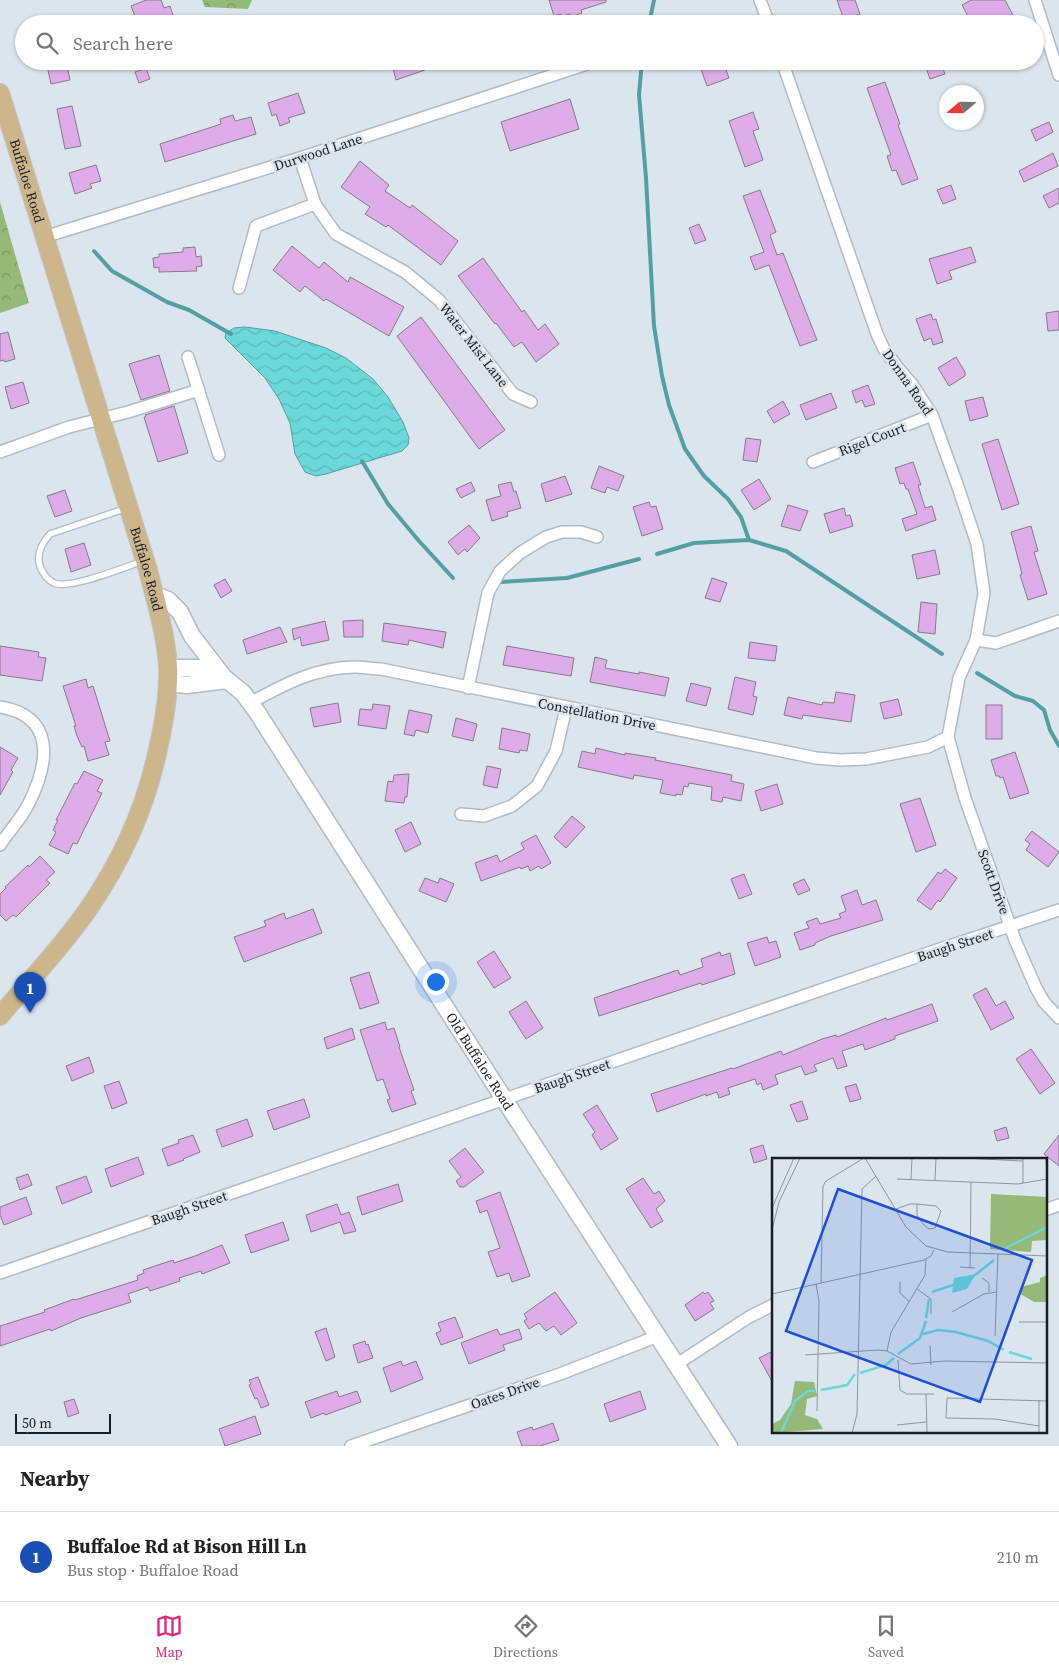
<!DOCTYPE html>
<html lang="en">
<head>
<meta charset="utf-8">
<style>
	:root { --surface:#fff; --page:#f6f6f6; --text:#222; --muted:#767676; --line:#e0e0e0; --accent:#db2777 }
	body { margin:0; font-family:"Source Serif 4",serif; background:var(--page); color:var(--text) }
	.compass { position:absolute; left:939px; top:85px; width:45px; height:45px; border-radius:50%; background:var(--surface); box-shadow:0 1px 4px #0004; rotate:250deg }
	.scale { position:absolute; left:15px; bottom:12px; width:96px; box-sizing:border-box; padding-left:5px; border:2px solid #1a1d21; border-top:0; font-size:14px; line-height:18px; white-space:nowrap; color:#1a1d21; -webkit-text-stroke:4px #dbe5ee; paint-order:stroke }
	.you { position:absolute; left:435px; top:981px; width:18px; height:18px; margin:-12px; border:4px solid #fff; border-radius:50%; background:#1a73e8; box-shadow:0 0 0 8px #1a73e833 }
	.badge { display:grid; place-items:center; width:32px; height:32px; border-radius:50%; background:var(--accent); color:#fff; font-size:16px; font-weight:700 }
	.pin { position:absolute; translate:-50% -41px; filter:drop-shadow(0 1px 2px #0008) }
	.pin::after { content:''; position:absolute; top:26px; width:18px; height:15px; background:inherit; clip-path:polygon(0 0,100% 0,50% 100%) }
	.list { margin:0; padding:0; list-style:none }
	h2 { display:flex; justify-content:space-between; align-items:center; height:65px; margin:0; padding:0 20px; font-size:21px }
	h2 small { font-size:16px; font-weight:400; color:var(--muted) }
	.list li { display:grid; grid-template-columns:32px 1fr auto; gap:15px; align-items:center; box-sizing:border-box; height:90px; padding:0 20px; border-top:1px solid var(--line) }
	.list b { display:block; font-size:19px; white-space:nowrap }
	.list p { margin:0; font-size:16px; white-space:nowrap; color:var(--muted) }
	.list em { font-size:16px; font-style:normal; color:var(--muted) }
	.icon { flex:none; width:28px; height:28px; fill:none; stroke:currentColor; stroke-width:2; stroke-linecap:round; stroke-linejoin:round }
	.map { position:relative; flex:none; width:1059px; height:1446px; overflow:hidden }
	.search { position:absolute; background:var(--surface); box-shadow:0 1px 4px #0004; left:15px; right:15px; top:15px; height:55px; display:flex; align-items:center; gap:12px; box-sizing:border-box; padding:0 18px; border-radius:28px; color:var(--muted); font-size:19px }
	.sheet { height:155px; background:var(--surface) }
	nav { display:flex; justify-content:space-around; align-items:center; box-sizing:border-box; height:70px; border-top:1px solid var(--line); background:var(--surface); font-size:14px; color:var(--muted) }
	nav a { display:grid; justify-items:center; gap:2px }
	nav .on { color:var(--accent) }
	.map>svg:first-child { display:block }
	.forest { fill:url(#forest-crowns) }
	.water { fill:url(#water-waves); stroke:#53a0a2 }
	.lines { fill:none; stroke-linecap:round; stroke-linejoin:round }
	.stream { stroke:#53a0a2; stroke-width:4 }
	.building { fill:#deace9; stroke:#837c85 }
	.lane-casing { stroke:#b1bbc4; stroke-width:8 }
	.street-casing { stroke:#b1bbc4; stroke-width:14 }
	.secondary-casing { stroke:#b1bbc4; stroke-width:19 }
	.primary-casing { stroke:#c3c4c5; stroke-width:20 }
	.lane { stroke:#fff; stroke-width:5.5 }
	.street { stroke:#fff; stroke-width:11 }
	.secondary { stroke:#fff; stroke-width:16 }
	.primary { stroke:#cdb68b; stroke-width:18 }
	.labels { text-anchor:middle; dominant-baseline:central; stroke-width:5; stroke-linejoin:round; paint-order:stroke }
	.street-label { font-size:14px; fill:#1a1d21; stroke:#dbe5ee }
	.inset-river { fill:none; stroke:#6bd8d9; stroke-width:2.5 }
	.inset-road { fill:none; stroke:#8e959c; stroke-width:1 }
	.view { fill:#1d4ed8; fill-opacity:0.15; stroke:#1d4ed8; stroke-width:2.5 }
	.inset-edge { fill:none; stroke:#1a1d21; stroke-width:2.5 }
</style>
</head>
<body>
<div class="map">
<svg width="1059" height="1446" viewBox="0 0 1059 1446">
	<defs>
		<pattern id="forest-crowns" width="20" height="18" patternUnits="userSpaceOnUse" patternTransform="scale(1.25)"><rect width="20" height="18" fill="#95b977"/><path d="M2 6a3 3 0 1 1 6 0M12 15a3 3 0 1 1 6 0" fill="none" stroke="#799661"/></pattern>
		<pattern id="water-waves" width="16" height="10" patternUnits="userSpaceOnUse" patternTransform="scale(1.25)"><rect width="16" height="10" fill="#6bd8d9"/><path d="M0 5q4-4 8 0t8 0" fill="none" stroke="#5cb9ba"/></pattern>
	</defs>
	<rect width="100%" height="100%" fill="#dbe5ee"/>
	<g class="forest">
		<polygon points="202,0 252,0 248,9 205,7"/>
		<polygon points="0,202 29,303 0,313"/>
	</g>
	<polygon class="water" points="245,327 275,331 326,348 346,358 373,379 388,397 403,422 409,438 408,445 402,451 326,474 316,476 305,472 295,454 290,423 279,399 265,378 225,338 226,333 234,328"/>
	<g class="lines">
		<g class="stream">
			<polyline points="649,24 654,0"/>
			<polyline points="642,61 639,95 646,178 654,326 662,376 669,405 685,449 704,476 728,499 741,517 749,540"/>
			<polyline points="94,251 112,271 167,302 189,310 231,334"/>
			<polyline points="362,461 388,504 419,541 453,578"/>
			<polyline points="657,554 694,543 749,540 786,551 942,654"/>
			<polyline points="500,582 567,578 639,559"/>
			<polyline points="977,673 1015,696 1033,701 1044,710 1050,730 1059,746"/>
		</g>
	</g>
	<g class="building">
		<polygon points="146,0 161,0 164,8 170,6 174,18 160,24 138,24 131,6"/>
		<polygon points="549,0 606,0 606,2 581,10 582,13 571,17 570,14 562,16 561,14 554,16"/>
		<polygon points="837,0 855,0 860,14 844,20"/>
		<polygon points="971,0 1005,0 1014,17 1000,24 972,24 962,5"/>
		<polygon points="46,61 66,61 70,80 51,84"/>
		<polygon points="391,61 423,61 425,70 396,80"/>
		<polygon points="698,61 723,61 729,78 707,86"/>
		<polygon points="935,61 940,61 945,74 930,79 925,65"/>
		<polygon points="146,68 150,79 139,83 135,72"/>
		<polygon points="885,82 900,124 898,125 918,179 902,185 896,170 892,171 887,156 891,155 867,88"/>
		<polygon points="298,93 305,113 288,118 290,122 280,126 276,114 272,116 268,103"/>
		<polygon points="570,99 579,129 510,151 501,122"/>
		<polygon points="72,106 81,146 65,149 57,109"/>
		<polygon points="753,112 759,129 753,131 763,160 745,167 729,121"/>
		<polygon points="233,115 235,121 251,117 256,134 165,162 160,144 221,124 220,119"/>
		<polygon points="1049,122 1053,132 1036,141 1031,130"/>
		<polygon points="1053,153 1058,166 1024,182 1019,171"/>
		<polygon points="360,161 389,185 385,191 410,208 412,205 458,241 441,265 388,225 386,227 365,214 370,207 341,187"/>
		<polygon points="96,165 101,181 90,184 92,188 75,194 69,173"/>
		<polygon points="951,185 956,199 943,204 937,190"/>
		<polygon points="1059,188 1059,203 1049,208 1043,196"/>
		<polygon points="760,190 776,232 770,235 777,255 783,253 817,340 800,346 769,265 755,270 750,257 764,252 743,196"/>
		<polygon points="699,224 706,240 695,244 689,228"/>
		<polygon points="292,246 319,268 324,262 348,282 350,277 404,307 389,336 326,299 324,301 305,286 300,292 273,270"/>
		<polygon points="195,247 196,257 201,256 202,266 196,267 197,271 159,272 159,267 154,268 153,258 159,257 159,254 183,252 183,248"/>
		<polygon points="971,247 976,262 949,271 952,279 937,284 929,259"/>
		<polygon points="483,258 522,312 524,310 538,330 545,324 559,344 536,362 522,342 514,347 496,323 495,324 458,276"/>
		<polygon points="1059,311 1059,330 1048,331 1046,313"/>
		<polygon points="931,314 933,320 936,319 943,342 933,345 931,338 924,341 916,319"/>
		<polygon points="421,317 505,430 479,449 397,336"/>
		<polygon points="8,332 15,359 5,362 4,360 0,361 0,334"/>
		<polygon points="159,355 170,391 141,400 129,364"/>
		<polygon points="956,357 965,372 965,376 949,386 938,368"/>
		<polygon points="23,382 29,403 11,409 5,387"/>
		<polygon points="868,385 875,404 865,407 862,400 856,403 852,391"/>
		<polygon points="831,393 837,408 806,420 800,405"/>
		<polygon points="983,397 988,416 970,421 965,401"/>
		<polygon points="783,401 790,414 774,423 767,411"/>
		<polygon points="174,406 188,453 158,462 144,417 146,416 145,415"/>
		<polygon points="746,438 761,440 757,462 743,460"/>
		<polygon points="998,439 1019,504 1002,510 982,444"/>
		<polygon points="913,462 921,485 918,485 925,508 932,506 936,520 906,531 902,519 917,514 908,489 906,489 904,483 900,484 895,468"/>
		<polygon points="599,466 624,476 618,491 607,487 605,493 591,488"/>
		<polygon points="565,476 572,494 546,502 541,484"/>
		<polygon points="759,479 771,499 754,510 741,490"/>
		<polygon points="471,482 475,491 461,498 456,489"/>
		<polygon points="511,482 514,492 516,491 521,508 507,512 508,516 492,521 486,500 501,496 498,485"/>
		<polygon points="65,490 72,511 55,517 47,496"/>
		<polygon points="649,502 651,507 656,506 663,529 642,536 633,507"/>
		<polygon points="788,505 808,511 800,531 781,526"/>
		<polygon points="844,508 846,516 850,515 853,526 830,533 824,514"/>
		<polygon points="469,525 480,538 467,552 465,549 458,555 448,542"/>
		<polygon points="1031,526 1038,551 1034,552 1047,594 1028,600 1020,575 1022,574 1011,532"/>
		<polygon points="84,543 91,565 71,572 65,549"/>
		<polygon points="935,550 940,574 917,579 912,555"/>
		<polygon points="712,578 727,583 720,602 705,598"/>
		<polygon points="225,579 232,591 221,598 214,585"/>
		<polygon points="921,602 937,604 935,634 918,632"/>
		<polygon points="363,620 363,637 344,637 343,621"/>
		<polygon points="325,621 329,640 302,646 300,637 294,640 292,629"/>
		<polygon points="384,623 446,632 443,648 409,640 408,645 382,641"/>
		<polygon points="280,627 287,642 247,654 243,640"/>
		<polygon points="750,642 777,646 775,661 748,658"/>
		<polygon points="0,646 39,652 38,657 46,658 42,681 0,675"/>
		<polygon points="507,646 574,658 571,676 503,665"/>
		<polygon points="595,657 607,660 605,668 639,674 639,672 669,678 665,696 590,682"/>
		<polygon points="735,677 756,682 753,696 757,697 753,715 728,709"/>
		<polygon points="86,679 88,688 93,686 110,741 105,742 109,755 88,761 84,746 82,747 77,736 74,726 76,726 63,686"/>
		<polygon points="691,683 711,688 706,706 686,701"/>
		<polygon points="836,692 855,695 851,722 803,715 802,719 784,715 788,697 822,705 823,702 834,703"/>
		<polygon points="898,699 902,715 884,719 880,703"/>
		<polygon points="338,703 341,722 314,727 310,708"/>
		<polygon points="373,704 390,706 386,729 358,725 360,709 372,710"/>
		<rect x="986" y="705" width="16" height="34"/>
		<polygon points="409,710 432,715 428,733 416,730 414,736 404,734"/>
		<polygon points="456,718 477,724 473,741 452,736"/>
		<polygon points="502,728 530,734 527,751 520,750 519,753 499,749"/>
		<polygon points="0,747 18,758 11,770 13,772 0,795"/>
		<polygon points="596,748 625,755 625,753 656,758 655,760 732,775 731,781 744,784 741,801 723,797 722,802 711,800 712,787 689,783 688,787 684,786 682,795 676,794 676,796 660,793 663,780 634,775 633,779 578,767 582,751 595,754"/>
		<polygon points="1015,752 1029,793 1010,799 1003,777 1000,778 999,776 996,776 991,760"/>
		<polygon points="487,766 501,769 497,788 483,785"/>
		<polygon points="84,771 103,780 97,791 102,793 77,844 73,843 68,854 49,845 56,832 53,830 58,820 56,820 75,783 77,784"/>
		<polygon points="409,774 407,797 405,797 404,803 385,801 388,781 393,782 394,775"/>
		<polygon points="777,784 783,804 761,811 755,791"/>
		<polygon points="920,798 936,845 916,852 900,804"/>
		<polygon points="572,816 585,827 566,848 554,837"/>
		<polygon points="411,822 421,844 405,852 395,830"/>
		<polygon points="1032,831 1059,852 1048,867 1026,850 1030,844 1025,840"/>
		<polygon points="536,835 551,863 541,869 539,866 530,871 528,866 521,869 520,867 481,881 475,863 497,855 500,862 524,849 521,843"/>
		<polygon points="40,856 55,872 46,880 50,883 16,917 13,915 6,921 0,915 0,894 6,888 5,887 28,865 29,867"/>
		<polygon points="945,869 957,878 940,902 938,900 931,910 917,900 936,875 938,872 941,874"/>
		<polygon points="744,874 752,894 739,899 731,879"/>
		<polygon points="425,878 438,883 440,878 454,884 446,902 419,891"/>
		<polygon points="804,879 810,890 798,895 793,884"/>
		<polygon points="857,890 862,905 876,900 883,920 831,936 815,943 815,945 800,950 794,933 809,928 806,922 817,918 820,924 841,918 839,914 846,911 841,896"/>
		<polygon points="313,909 322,933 244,962 234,937 266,926 264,921 284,913 286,919"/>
		<polygon points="767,937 769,943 776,941 781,957 755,966 747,943"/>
		<polygon points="494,951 511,978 494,988 477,962"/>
		<polygon points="720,952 721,956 730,953 735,974 702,985 701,983 599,1016 594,998 678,970 680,975 703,967 701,959"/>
		<polygon points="369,972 379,1003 360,1009 350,978"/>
		<polygon points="986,988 996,1006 1005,1001 1014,1018 991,1030 973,995"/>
		<polygon points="526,1001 543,1028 526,1039 509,1012"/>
		<polygon points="932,1004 938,1021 895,1036 895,1039 865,1050 863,1044 842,1051 847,1066 837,1069 833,1058 814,1065 817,1071 805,1075 801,1066 775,1075 778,1084 763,1090 761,1083 757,1085 755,1079 728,1088 730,1094 719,1098 717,1092 706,1096 706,1094 657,1112 651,1094 732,1068 733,1069 781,1051 783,1055 822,1039 836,1035 837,1037 886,1018 887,1020"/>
		<polygon points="385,1022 387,1030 394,1028 400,1047 399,1047 414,1090 411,1091 416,1104 392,1112 387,1100 390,1099 383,1079 377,1081 360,1030"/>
		<polygon points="352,1028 355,1039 327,1049 324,1038"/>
		<polygon points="1031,1049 1055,1083 1040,1094 1016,1059"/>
		<polygon points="89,1057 94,1072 72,1081 66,1066"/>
		<polygon points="119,1081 127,1103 112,1109 104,1086"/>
		<polygon points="856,1084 861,1099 850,1102 845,1087"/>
		<polygon points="304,1099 310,1117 274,1130 267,1111"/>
		<polygon points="802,1101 808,1119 797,1122 790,1105"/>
		<polygon points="597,1105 618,1139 601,1150 592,1135 595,1132 583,1114"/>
		<polygon points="247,1119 253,1136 222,1147 216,1130"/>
		<polygon points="1006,1127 1009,1138 997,1141 994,1131"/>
		<polygon points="193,1135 200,1152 183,1159 184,1160 168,1166 162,1149 179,1143 178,1140"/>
		<polygon points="1059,1135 1059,1166 1044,1154"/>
		<polygon points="763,1145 767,1159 754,1163 750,1149"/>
		<polygon points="465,1148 484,1172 464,1187 460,1187 456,1181 461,1177 449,1161"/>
		<polygon points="138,1157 144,1174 111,1187 105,1169"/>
		<polygon points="28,1174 32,1185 20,1190 16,1178"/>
		<polygon points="86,1176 92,1192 62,1204 56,1187"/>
		<polygon points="643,1178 654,1194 659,1191 665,1201 656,1209 663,1221 651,1228 626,1189"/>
		<polygon points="398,1184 403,1201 362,1215 357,1197"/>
		<polygon points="500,1192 530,1276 512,1282 509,1273 497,1277 488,1252 500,1248 487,1210 480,1213 476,1201"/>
		<polygon points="26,1197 32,1214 4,1225 0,1215 0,1207"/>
		<polygon points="337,1204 341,1215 349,1212 356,1231 344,1234 340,1222 311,1232 306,1215"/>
		<polygon points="283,1222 289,1240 251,1253 245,1235"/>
		<polygon points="222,1245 230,1263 202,1274 201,1271 179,1278 180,1281 150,1291 148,1287 128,1294 131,1302 81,1318 51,1331 50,1329 0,1346 0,1326 45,1312 44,1310 74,1299 75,1300 138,1280 137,1276 144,1273 143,1270 173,1260 174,1263 195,1256"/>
		<polygon points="555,1292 577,1323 561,1335 554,1326 546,1331 539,1323 529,1329 524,1321 527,1319 524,1314"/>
		<polygon points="703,1292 705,1294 708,1292 714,1301 710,1303 714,1309 695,1321 685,1305"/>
		<polygon points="455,1317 463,1337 441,1345 436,1333 441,1331 438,1323"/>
		<polygon points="326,1328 335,1357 326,1361 315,1332"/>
		<polygon points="497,1329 500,1335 519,1329 522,1339 503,1345 505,1350 469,1364 461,1343"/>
		<polygon points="365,1341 366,1345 368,1344 373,1358 358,1363 353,1345"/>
		<polygon points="773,1351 773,1383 759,1358"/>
		<polygon points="401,1361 403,1366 416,1361 423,1379 391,1392 383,1368"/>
		<polygon points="258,1377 269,1405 261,1408 257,1398 255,1399 249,1385 251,1384 249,1380"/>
		<polygon points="337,1391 339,1397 357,1391 361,1402 325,1415 324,1413 311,1418 305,1402"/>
		<polygon points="640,1391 646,1409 610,1422 604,1404"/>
		<polygon points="74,1399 79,1413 68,1417 64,1402"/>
		<polygon points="255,1416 261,1434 225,1446 219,1429"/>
		<polygon points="553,1423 559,1440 540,1446 522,1446 517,1432 532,1427 533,1430"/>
	</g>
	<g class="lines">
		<defs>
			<path id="lane" d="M127 508 50 534C42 543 36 554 40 566 42 572 47 580 54 583 69 590 125 567 143 561"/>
			<g id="street">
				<polyline points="760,0 769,24"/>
				<polyline points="1035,0 1059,75"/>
				<polyline points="782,61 877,334 884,349 898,368 912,384 932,415 958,487 977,544 984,593 976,640 959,678 948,737 965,798 1015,940 1036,988 1044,1002 1059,1018"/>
				<polyline points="300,158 315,204 336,234 405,272 439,300 513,394 531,402"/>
				<polyline points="44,237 300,158 590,63"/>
				<polyline points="239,288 256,226 315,204"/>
				<polyline points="188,357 219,455"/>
				<polyline points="0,452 69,427 128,412 199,390"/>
				<polyline points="813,462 932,415"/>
				<polyline points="976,640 996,643 1059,621"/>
				<polyline points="468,688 488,593 500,571 520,553 546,537 562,532 581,532 597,537"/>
				<path d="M250 703C283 685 316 667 355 667 363 667 373 669 381 669L816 758 840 760 866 759 928 747 948 737"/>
				<path d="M0 707C56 716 49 763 29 803 22 818 9 831 0 845"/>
				<polyline points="461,814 484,816 512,806 537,786 556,751 566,708"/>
				<polyline points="1045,1210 1059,1205"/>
				<polyline points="0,1273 928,953 1059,910"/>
				<polyline points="677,1364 749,1317 773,1305"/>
				<polyline points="351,1446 560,1374 658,1336"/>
			</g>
			<g id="secondary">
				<polyline points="155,595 168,600 180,612 192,636 222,675"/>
				<path id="s1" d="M168 668H204L216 671 243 693 257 712 511 1110 729 1446"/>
				<polyline points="167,683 187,685 227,680"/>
			</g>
			<g id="primary">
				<path id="s2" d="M0 93 148 570C156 602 166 634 168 667 169 693 164 723 158 749 146 806 122 860 89 908 63 946 30 980 0 1016"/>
			</g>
		</defs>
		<use href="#lane" class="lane-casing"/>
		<use href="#street" class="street-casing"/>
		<use href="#secondary" class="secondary-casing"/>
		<use href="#primary" class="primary-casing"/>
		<use href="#lane" class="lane"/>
		<use href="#street" class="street"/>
		<use href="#secondary" class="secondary"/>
		<use href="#primary" class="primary"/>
	</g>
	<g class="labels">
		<g class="street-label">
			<text transform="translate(318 152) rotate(-18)">Durwood Lane</text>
			<text stroke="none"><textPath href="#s2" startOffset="92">Buffaloe Road</textPath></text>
			<text transform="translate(474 345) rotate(52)">Water Mist Lane</text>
			<text transform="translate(908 382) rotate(55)">Donna Road</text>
			<text transform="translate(872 439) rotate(-21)">Rigel Court</text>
			<text stroke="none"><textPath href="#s2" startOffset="498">Buffaloe Road</textPath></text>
			<text transform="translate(597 714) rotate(11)">Constellation Drive</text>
			<text transform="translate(994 882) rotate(70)">Scott Drive</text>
			<text transform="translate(955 945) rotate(-18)">Baugh Street</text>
			<text stroke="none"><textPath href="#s1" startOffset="521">Old Buffaloe Road</textPath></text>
			<text transform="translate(572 1076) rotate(-19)">Baugh Street</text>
			<text transform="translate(189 1208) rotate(-19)">Baugh Street</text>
			<text transform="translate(505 1393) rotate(-19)">Oates Drive</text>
		</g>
	</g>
	<g transform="translate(772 1158)">
		<rect width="275" height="275" fill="#dbe5ee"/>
		<path d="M219 36 275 39V82L260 83 259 94 218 91ZM275 117V144H262L247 135 249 129 268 124V120ZM23 223 42 224 45 238 35 241 33 257 45 261 51 271 0 275V266L8 262 19 246Z" fill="#95b977"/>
		<path d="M204 116 195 131 180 135 182 120Z" fill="#6bd8d9"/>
		<path class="inset-river" d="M232 91 275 69M203 117 222 102M160 134 181 127M154 160 157 141M151 176 166 172 184 174 216 183 232 192M237 194 260 201M126 196 148 180 154 163M88 215 114 207 122 200M49 232 75 227 83 216M9 275 23 243 36 233H43"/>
		<path class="inset-road" d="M93 0 134 69 154 88 176 94 275 98M191 0 250 3M251 0V25M274 0 275 21M125 21 246 26 275 21M139 21 140 0M163 22 164 0M0 50 22 0M124 51 138 46H145L164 48 169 53 163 70 157 71 151 66 145 57V46M0 72 7 44 28 0M188 109 203 110M198 110 199 24M210 120 217 125V134M128 124V135L137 143M49 125 51 28 54 23 92 0M44 126 47 143 45 253M145 131 159 141V156M0 136 152 102 159 98 162 92M180 154 212 136 224 134M247 164H275M223 178 226 96M158 188 159 207M115 193 119 174 153 117 154 101M33 197 106 192 115 193 139 206 172 203 275 205M126 202 128 232 135 236H162M154 236 155 275M125 267 154 264M267 268 223 261 174 260 175 240 275 243M80 275 85 256 90 31 104 18M267 275V242"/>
		<path class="view" d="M66 31 260 102 208 244 14 173Z"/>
		<rect width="275" height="275" class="inset-edge"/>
	</g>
</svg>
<svg class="compass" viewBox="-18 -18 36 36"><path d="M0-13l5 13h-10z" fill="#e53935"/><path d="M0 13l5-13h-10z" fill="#767676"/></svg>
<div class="scale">50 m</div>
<div class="you"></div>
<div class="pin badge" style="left:30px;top:1013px;background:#1a4fb4">1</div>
<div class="search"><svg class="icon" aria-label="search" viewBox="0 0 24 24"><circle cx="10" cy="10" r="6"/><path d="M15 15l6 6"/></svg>Search here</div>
</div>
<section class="sheet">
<h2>Nearby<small></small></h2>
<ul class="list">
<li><span class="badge" style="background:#1a4fb4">1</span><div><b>Buffaloe Rd at Bison Hill Ln</b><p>Bus stop · Buffaloe Road</p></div><em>210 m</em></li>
</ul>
</section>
<nav>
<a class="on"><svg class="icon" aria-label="map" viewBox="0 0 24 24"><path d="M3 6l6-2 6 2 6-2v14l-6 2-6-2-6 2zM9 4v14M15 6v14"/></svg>Map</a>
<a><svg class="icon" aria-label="directions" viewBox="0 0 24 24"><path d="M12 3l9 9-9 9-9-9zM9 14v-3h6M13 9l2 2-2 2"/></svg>Directions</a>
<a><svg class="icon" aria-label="saved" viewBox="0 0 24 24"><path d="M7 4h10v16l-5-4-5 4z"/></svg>Saved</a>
</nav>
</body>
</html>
